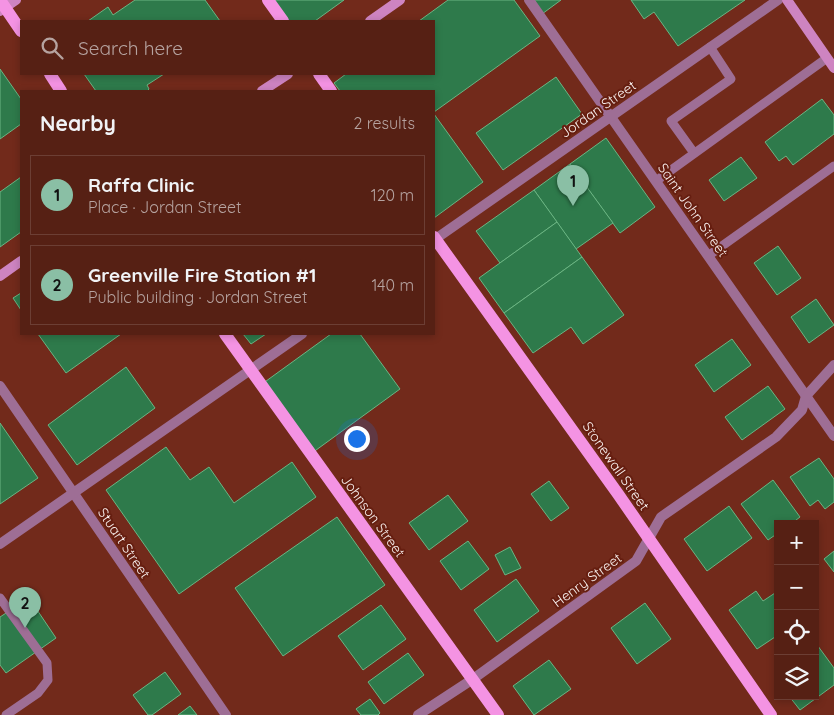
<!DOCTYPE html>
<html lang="en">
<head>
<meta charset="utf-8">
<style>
	:root { --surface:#562014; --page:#5c281d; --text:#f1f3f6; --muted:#b6a3a0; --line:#6c3e34; --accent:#8abfa5 }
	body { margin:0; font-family:Quicksand,sans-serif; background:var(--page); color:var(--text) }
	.controls { position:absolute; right:15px; bottom:15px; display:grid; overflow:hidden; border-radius:0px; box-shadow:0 2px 8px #0003 }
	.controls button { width:45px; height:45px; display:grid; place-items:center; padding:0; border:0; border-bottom:1px solid var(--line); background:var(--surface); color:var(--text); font:25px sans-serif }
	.you { position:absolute; left:356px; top:438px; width:18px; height:18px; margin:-12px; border:4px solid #fff; border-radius:50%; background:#1a73e8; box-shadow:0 0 0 8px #1a73e833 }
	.badge { display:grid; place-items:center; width:32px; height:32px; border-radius:50%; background:var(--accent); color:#111; font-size:16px; font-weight:700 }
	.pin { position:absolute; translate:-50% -41px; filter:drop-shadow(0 1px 2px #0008) }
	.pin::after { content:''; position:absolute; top:26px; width:18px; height:15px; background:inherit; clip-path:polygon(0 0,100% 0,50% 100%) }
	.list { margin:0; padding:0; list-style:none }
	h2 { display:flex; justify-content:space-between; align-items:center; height:65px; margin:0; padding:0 20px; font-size:21px }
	h2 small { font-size:16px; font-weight:400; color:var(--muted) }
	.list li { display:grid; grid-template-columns:32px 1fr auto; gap:15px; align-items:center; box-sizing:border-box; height:80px; margin:0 10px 10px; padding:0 10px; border:1px solid var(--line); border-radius:0px }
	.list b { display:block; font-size:19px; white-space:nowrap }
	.list p { margin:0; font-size:16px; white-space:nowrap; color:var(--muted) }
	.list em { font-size:16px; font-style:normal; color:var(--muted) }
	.icon { flex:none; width:28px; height:28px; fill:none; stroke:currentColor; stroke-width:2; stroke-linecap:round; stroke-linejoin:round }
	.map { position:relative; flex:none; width:834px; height:715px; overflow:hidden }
	.search { position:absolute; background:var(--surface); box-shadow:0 2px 8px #0003; left:20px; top:20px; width:415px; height:55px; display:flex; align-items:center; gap:12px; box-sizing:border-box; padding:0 18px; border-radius:0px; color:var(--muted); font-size:19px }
	.panel { position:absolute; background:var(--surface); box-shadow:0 2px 8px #0003; left:20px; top:90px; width:415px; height:245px; border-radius:0px }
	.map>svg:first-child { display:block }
	.building { fill:#2e7a4b; stroke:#6ab583 }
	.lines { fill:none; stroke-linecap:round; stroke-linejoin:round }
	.lane { stroke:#9e6e95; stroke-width:9 }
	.street { stroke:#9e6e95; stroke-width:10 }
	.secondary { stroke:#ce84c1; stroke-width:10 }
	.primary { stroke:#f493e3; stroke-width:12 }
	.labels { text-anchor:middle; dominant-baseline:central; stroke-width:4; stroke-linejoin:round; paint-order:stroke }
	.street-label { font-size:14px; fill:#f9f0ee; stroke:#661e10 }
</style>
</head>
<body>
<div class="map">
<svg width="834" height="715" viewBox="0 0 834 715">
	<rect width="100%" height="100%" fill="#722a1b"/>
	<g class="building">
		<polygon points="135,0 205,0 220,21 88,21 108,7 113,15"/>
		<polygon points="274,0 344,0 315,21 285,21"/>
		<polygon points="448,0 514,0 540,36 434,112 434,91 340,91 334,83 346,74 434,74 434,21 419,21"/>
		<polygon points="532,0 561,0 542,14"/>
		<polygon points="631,0 745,0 678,46 654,12 644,19"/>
		<polygon points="0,69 21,99 21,124 0,139"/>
		<polygon points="84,74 164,74 147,85 149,89 147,91 96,91"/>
		<polygon points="556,77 582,114 503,170 476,133"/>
		<polygon points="822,99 834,115 834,134 793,165 786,156 779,161 765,142"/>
		<polygon points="434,114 483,182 434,218"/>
		<polygon points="606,138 655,207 620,233 570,164"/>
		<polygon points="741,157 757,178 724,201 709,180"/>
		<polygon points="570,164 613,223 576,249 534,190"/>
		<polygon points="21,177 21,232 0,247 0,192"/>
		<polygon points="534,190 557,222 500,263 476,231"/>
		<polygon points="557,222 582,257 504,313 479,278"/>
		<polygon points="778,246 801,278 777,295 754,263"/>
		<polygon points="582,257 624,315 583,344 571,327 533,353 504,313"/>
		<polygon points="21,293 21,310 13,298"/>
		<polygon points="816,299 834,325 809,343 791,317"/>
		<polygon points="38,334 121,334 66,373"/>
		<polygon points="243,334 266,334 251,344"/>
		<polygon points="331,334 360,334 400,389 312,453 262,384"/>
		<polygon points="732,339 751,365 714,392 695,365"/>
		<polygon points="126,367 155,408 77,465 48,425"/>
		<polygon points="768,386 785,409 742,440 725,417"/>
		<polygon points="0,423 38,478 0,504"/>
		<polygon points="166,447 190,480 209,467 234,503 292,462 316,497 179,594 106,490"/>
		<polygon points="819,458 834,479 834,502 825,509 818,500 810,506 790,477"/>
		<polygon points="773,480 800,517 791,524 778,524 778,533 768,540 741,504"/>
		<polygon points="549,481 569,508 551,521 531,494"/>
		<polygon points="448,495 468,521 429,550 409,523"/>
		<polygon points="729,506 752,538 707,571 684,539"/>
		<polygon points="337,517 385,585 283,656 235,588"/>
		<polygon points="468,541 489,569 461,590 440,561"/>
		<polygon points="510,547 521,568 505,575 495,555"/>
		<polygon points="834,551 834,572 824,559"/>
		<polygon points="516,579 539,611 497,642 474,610"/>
		<polygon points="756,591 763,601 778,591 778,635 757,649 729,610"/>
		<polygon points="29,598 56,638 6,673 0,665 0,617"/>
		<polygon points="645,603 671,639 637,664 611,628"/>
		<polygon points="381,605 406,639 363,670 338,636"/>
		<polygon points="815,642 834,668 834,685 800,710 789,696 815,696"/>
		<polygon points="408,653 424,675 384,704 368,682"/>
		<polygon points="549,660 571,689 534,715 513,686"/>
		<polygon points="165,672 181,694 152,715 148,715 133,695"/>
		<polygon points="370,699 380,713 378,715 361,715 356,709"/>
		<polygon points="190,706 197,715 178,715"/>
	</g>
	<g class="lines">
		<g class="lane">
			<polyline points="694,153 671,121 731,79 710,47"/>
			<polyline points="656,181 827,58"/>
			<polyline points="708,256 834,166"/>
			<polyline points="0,598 47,663 48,680 38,693 6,715"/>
		</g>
		<g class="street">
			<polyline points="529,0 834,436"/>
			<polyline points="434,240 778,0"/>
			<polyline points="0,386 226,715"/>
			<polyline points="0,544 302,334"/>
			<polyline points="418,715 473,679 636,561 661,517 776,437 802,410 806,396 834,365"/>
		</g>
		<g class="secondary">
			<polyline points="787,0 834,68"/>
			<polyline points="0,11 16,0"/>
			<polyline points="370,21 400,0"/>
			<polyline points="262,91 288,74"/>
			<polyline points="0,276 21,261"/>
		</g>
		<g class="primary">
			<polyline points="0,0 21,31"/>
			<polyline points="268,0 283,21"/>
			<polyline points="50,74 61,91"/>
			<polyline points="319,74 331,91"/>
			<polyline points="434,237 618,494 771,715"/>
			<polyline points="225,334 498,715"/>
		</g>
	</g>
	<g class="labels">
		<g class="street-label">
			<text transform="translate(598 109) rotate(-35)">Jordan Street</text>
			<text transform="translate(693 210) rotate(55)">Saint John Street</text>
			<text transform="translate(616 466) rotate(55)">Stonewall Street</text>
			<text transform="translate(373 516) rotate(54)">Johnson Street</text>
			<text transform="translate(124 543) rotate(56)">Stuart Street</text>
			<text transform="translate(587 580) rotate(-36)">Henry Street</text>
		</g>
	</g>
</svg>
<div class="controls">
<button>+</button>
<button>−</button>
<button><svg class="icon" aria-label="locate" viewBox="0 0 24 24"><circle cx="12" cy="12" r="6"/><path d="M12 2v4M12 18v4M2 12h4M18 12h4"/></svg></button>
<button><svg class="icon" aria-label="layers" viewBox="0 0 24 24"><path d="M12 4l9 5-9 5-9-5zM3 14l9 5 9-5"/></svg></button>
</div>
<div class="you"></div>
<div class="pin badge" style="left:573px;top:206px">1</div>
<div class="pin badge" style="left:25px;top:628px">2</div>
<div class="search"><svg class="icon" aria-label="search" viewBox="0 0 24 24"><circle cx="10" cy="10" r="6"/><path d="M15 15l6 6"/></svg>Search here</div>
<section class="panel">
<h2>Nearby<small>2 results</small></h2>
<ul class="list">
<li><span class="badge">1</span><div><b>Raffa Clinic</b><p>Place · Jordan Street</p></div><em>120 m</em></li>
<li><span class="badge">2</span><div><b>Greenville Fire Station #1</b><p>Public building · Jordan Street</p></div><em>140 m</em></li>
</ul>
</section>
</div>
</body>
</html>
